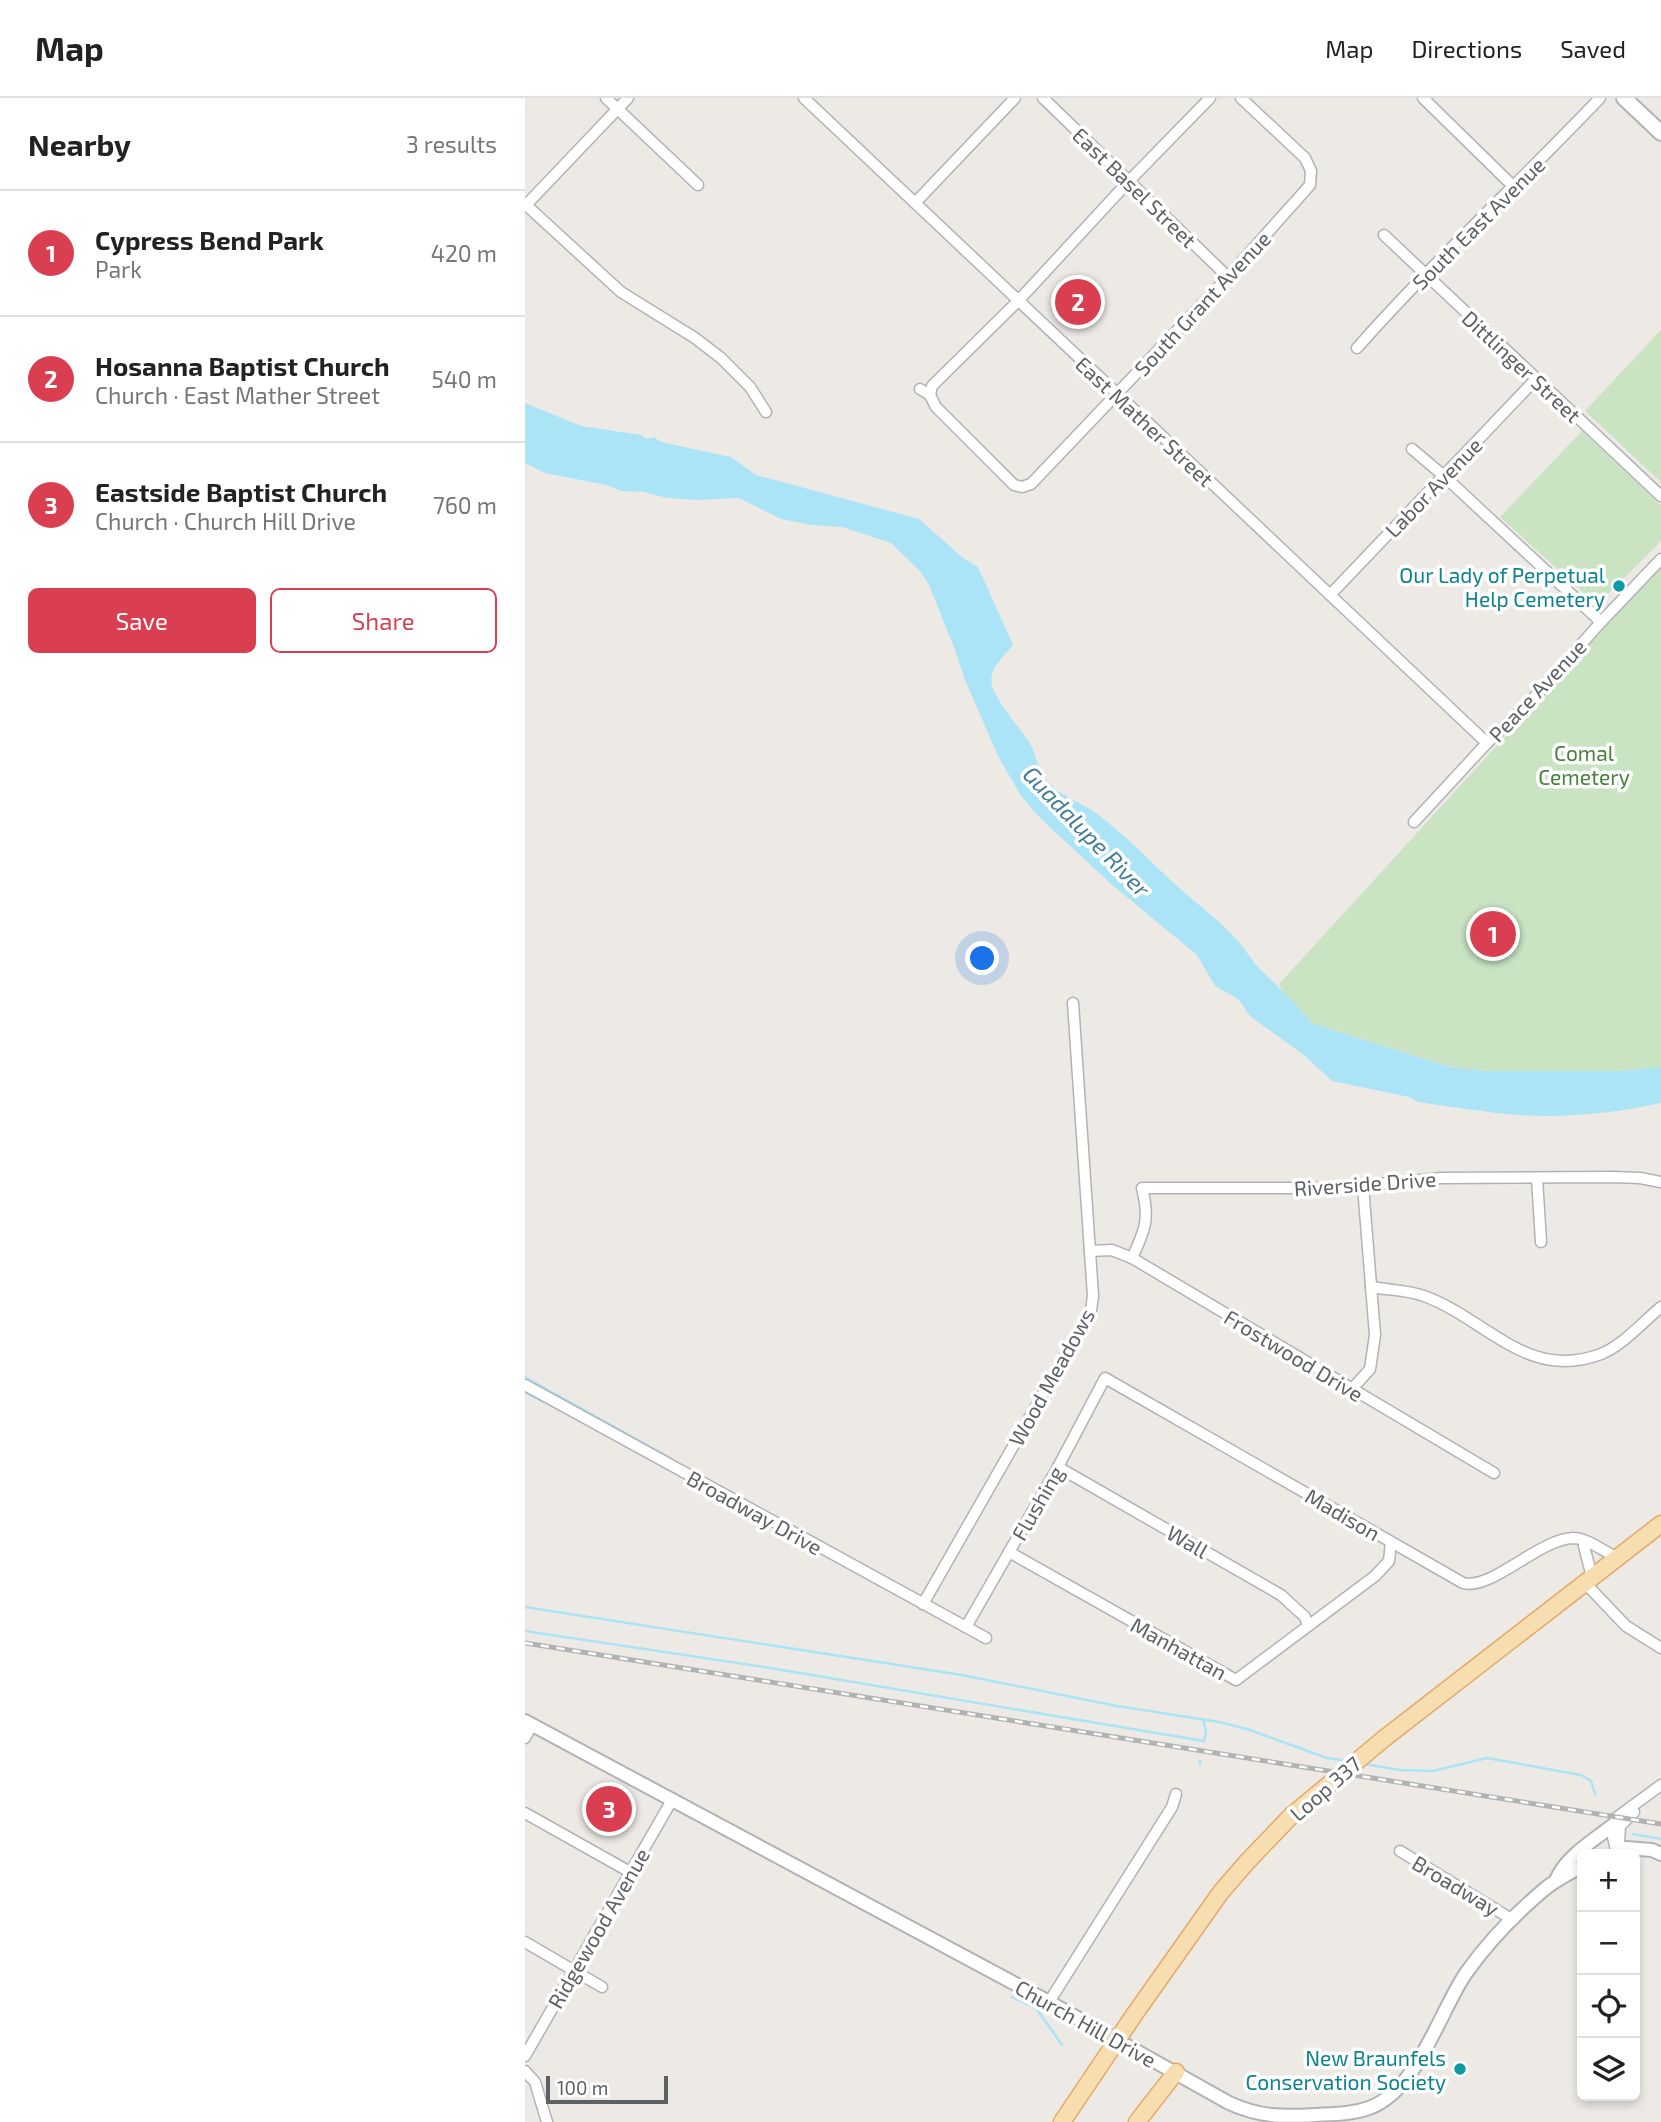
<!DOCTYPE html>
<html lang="en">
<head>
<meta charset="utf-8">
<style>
	:root { --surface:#fff; --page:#f6f6f6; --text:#222; --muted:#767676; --line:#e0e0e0; --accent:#d93f51 }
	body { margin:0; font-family:"Exo 2",sans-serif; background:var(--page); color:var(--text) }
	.controls { position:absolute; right:21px; bottom:21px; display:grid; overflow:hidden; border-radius:10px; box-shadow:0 4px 10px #0003 }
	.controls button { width:63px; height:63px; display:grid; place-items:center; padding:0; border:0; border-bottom:2px solid var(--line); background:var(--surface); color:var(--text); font:35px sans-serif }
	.scale { position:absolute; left:21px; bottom:18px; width:122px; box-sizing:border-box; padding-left:7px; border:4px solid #5c6164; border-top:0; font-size:19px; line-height:24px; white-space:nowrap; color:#5c6164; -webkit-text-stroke:5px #fff; paint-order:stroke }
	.you { position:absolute; left:458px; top:861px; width:24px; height:24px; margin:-18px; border:5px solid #fff; border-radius:50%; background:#1a73e8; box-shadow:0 0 0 10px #1a73e833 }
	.badge { display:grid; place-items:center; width:46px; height:46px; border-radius:50%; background:var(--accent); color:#fff; font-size:23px; font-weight:700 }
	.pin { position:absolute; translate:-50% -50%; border:4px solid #fff; box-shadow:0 2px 7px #0006 }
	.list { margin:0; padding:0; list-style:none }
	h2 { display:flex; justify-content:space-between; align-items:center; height:91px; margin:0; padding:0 28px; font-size:30px }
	h2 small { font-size:23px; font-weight:400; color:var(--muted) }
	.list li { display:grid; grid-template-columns:46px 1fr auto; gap:21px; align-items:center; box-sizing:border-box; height:126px; padding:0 28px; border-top:2px solid var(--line) }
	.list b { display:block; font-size:26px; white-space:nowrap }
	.list p { margin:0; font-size:23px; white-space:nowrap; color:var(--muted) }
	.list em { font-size:23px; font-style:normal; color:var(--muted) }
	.actions { display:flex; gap:14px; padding:21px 28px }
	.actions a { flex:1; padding:16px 0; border:2px solid var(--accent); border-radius:10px; text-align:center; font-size:24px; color:var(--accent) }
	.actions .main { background:var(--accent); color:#fff }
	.icon { flex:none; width:38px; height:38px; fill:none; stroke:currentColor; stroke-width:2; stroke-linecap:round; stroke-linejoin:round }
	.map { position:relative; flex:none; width:1136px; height:2024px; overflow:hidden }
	header { display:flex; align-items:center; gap:42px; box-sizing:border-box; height:98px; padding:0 35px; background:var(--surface); border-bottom:2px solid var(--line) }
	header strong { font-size:33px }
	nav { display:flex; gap:38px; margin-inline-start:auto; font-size:24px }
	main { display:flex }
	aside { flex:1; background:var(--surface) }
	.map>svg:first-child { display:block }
	.green { fill:#c9e3c3 }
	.water { fill:#abe4f7 }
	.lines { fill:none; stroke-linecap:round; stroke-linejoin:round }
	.stream { stroke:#abe4f7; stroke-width:2.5 }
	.minor-casing { stroke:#b0b3b6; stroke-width:13 }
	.tertiary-casing { stroke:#b0b3b6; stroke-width:16 }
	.secondary-casing { stroke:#afb3b6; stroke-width:18 }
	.primary-casing { stroke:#e4a967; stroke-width:19 }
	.minor { stroke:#fff; stroke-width:10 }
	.tertiary { stroke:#fff; stroke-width:12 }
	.secondary { stroke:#fff; stroke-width:14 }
	.primary { stroke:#f7deb0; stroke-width:16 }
	.rail-casing { stroke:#b1b2b2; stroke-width:5 }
	.rail { stroke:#fff; stroke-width:2.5; stroke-dasharray:8; stroke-linecap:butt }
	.primary-bridge-casing { stroke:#e4a967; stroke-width:19; stroke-linecap:butt }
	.primary-bridge { stroke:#f7deb0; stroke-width:16 }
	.culture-dot { fill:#0f9aa8; stroke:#fff; stroke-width:2.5 }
	.labels { text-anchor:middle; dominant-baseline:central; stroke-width:7; stroke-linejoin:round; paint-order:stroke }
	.street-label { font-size:21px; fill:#5c6164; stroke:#fff }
	.culture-label { font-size:21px; fill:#0d838f; stroke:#fff; text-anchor:end }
	.park-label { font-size:21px; fill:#47823d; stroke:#fff }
	.water-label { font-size:23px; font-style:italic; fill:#437c97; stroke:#fff }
</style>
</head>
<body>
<header>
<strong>Map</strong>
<nav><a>Map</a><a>Directions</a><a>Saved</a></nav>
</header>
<main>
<aside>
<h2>Nearby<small>3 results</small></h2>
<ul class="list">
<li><span class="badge">1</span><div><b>Cypress Bend Park</b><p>Park</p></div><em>420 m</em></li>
<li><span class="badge">2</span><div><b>Hosanna Baptist Church</b><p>Church · East Mather Street</p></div><em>540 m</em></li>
<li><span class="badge">3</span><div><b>Eastside Baptist Church</b><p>Church · Church Hill Drive</p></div><em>760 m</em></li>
</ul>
<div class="actions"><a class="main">Save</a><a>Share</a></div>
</aside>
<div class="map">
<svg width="1136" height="2024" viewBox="0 0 1136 2024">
	<rect width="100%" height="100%" fill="#edeae5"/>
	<g class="green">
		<polygon points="1136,232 1136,384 1060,313"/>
		<polygon points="1057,333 1136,407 1136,443 1072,507 975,419"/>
		<path d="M1136 468V969L1096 973H959L922 968 786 925C776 912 760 901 754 886Z"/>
	</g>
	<path class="water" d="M0 305 56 328 116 337 122 341 129 339 136 344 206 359 231 377 394 421 438 460 453 469 488 547C479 559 463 571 467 587 470 602 495 630 504 644 512 656 512 673 522 683 536 699 559 705 575 718 603 740 627 765 653 789 672 806 692 820 709 839 718 847 724 859 732 868 751 887 770 904 786 925L921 968 959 973H1096L1136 969V1005C1099 1013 1060 1018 1023 1018 979 1018 936 1010 893 1004L884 999 807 983 780 958 725 918 713 901 690 888 672 857 585 785 516 721 496 698 474 660 440 582 430 552 404 487 395 473 366 445 317 429 286 427 256 421 214 400 172 402 142 400 119 394 97 393 81 387 20 375 0 365Z"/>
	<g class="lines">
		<g class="stream">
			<polyline points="0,1279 147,1361"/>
			<polyline points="0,1294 18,1304"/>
			<polyline points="0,1509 437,1577 592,1608 694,1624 722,1631 802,1660 823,1663"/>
			<polyline points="0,1533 245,1570 679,1643 681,1633 678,1621"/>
			<polyline points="675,1666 675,1663"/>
			<polyline points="840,1666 875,1672 908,1673 962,1660 1056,1677 1066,1683 1070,1696"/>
			<polyline points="1108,1736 1136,1741"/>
			<polyline points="487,1899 511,1910 537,1947"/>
		</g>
		<defs>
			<g id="minor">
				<polyline points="81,0 173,87"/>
				<polyline points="279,0 962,645"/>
				<polyline points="518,0 703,179"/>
				<polyline points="898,0 989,89"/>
				<polyline points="390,105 490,0"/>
				<polyline points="0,106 96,194 170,240 196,260 225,289 241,314"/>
				<polyline points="1,107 103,0"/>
				<polyline points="859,137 1136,398"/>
				<path d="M832 250C909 163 995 84 1075 0"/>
				<polyline points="395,291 405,297 411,309 489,387 497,389 506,386 703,179 785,87 786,73 780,60 716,0"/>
				<polyline points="405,297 407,288 494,202 604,83 685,0"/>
				<polyline points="887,351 919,378 1076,524"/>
				<polyline points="805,497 1010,282"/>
				<polyline points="889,724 962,645 1004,605 1076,524 1136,461"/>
				<polyline points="1012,1080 1016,1144"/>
				<polyline points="565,1153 587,1152 607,1160 969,1375"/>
				<path d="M607 1160C620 1132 625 1121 617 1090H815L916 1080 1087 1079 1115 1080 1136 1084"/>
				<path d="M846 1189C863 1192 883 1192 899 1198 962 1221 1002 1284 1076 1256 1098 1247 1118 1224 1136 1209"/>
				<polyline points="0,1287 461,1540"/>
				<polyline points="827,1291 845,1271 850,1237 838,1088"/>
				<polyline points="533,1369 756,1497 780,1519 783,1528"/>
				<polyline points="1060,1444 1059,1448 1067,1479"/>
				<polyline points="484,1454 711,1582 850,1478 864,1463 866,1444"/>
				<polyline points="1060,1485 1101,1528 1136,1550"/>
				<polyline points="398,1506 566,1212 568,1198 548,905"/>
				<path d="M441 1529 533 1369 580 1280 938 1485C966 1493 1014 1441 1048 1440 1063 1440 1079 1454 1093 1460"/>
				<polyline points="0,1640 7,1627"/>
				<polyline points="0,1715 105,1774"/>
				<polyline points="1094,1745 1095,1728 1109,1714"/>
				<polyline points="875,1753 988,1822"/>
				<polyline points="1092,1756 1087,1735 1091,1720 1136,1687"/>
				<polyline points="0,1844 77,1889"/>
				<polyline points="524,1904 647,1709 651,1696"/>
				<polyline points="0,1958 147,1702"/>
				<polyline points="0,1973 10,1984 22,2024"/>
			</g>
			<g id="tertiary">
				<path d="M0 1623 524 1904 704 2005C735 2019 757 2019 791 2017 809 2016 827 2016 844 2010 892 1993 914 1915 941 1875 963 1844 992 1814 1021 1790 1032 1781 1045 1775 1057 1768"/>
				<polyline points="1095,1756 1101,1750 1127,1752 1136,1756"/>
				<path d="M1031 1782C1041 1758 1068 1743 1088 1727"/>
			</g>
			<polyline id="secondary" points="1099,0 1136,35"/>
			<g id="primary">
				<polyline points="861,1639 1136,1426"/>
				<polyline points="609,1917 696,1794 722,1764 766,1718"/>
				<polyline points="537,2024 572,1972"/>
				<polyline points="612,2024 651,1974"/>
			</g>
		</defs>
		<use href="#minor" class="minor-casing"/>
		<use href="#tertiary" class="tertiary-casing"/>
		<use href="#secondary" class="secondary-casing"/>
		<use href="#primary" class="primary-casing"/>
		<use href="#minor" class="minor"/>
		<use href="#tertiary" class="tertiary"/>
		<use href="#secondary" class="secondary"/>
		<use href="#primary" class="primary"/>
		<defs>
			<polyline id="rail" points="0,1545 1136,1726"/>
		</defs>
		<use href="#rail" class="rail-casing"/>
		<use href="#rail" class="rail"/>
		<defs>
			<g id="primary-bridge">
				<polyline points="766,1718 861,1639"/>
				<polyline points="572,1972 609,1917"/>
			</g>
		</defs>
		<use href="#primary-bridge" class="primary-bridge-casing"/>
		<use href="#primary-bridge" class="primary-bridge"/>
	</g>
	<g class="culture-dot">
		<circle cx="1094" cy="488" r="7"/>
		<circle cx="935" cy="1971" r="7"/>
	</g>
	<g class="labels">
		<g class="street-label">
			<text transform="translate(610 89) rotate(44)">East Basel Street</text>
			<text transform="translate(953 125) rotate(-45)">South East Avenue</text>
			<text transform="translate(677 205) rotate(-47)">South Grant Avenue</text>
			<text transform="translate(997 268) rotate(43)">Dittlinger Street</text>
			<text transform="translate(620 323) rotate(43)">East Mather Street</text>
			<text transform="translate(908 389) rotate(-46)">Labor Avenue</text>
			<text transform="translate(1012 592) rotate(-47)">Peace Avenue</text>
			<text transform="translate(840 1085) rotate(-4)">Riverside Drive</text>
			<text transform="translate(769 1257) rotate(31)">Frostwood Drive</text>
			<text transform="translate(526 1279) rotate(-61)">Wood Meadows</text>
			<text transform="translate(512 1405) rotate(-60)">Flushing</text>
			<text transform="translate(230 1414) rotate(29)">Broadway Drive</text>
			<text transform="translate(818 1416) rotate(30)">Madison</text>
			<text transform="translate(663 1443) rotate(30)">Wall</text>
			<text transform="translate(654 1550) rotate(29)">Manhattan</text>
			<text transform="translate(800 1690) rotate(-41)">Loop 337</text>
			<text transform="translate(931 1787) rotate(31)">Broadway</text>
			<text transform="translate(73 1830) rotate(-60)">Ridgewood Avenue</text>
			<text transform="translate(561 1925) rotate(29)">Church Hill Drive</text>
		</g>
		<g class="culture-label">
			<text x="1080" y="476">Our Lady of Perpetual<tspan x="1080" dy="24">Help Cemetery</tspan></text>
			<text x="921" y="1959">New Braunfels<tspan x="921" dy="24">Conservation Society</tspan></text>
		</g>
		<g class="park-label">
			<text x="1059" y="654">Comal<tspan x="1059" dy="24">Cemetery</tspan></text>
		</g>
		<g class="water-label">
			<text transform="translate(562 733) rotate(46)">Guadalupe River</text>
		</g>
	</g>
</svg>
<div class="controls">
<button>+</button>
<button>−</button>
<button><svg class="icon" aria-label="locate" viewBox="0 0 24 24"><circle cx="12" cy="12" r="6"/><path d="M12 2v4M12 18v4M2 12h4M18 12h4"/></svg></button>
<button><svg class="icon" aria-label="layers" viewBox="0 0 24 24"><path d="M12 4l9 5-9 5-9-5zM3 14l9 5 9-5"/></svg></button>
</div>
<div class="scale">100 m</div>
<div class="you"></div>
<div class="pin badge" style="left:968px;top:836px">1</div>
<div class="pin badge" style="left:553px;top:204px">2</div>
<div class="pin badge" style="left:84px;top:1711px">3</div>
</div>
</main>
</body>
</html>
